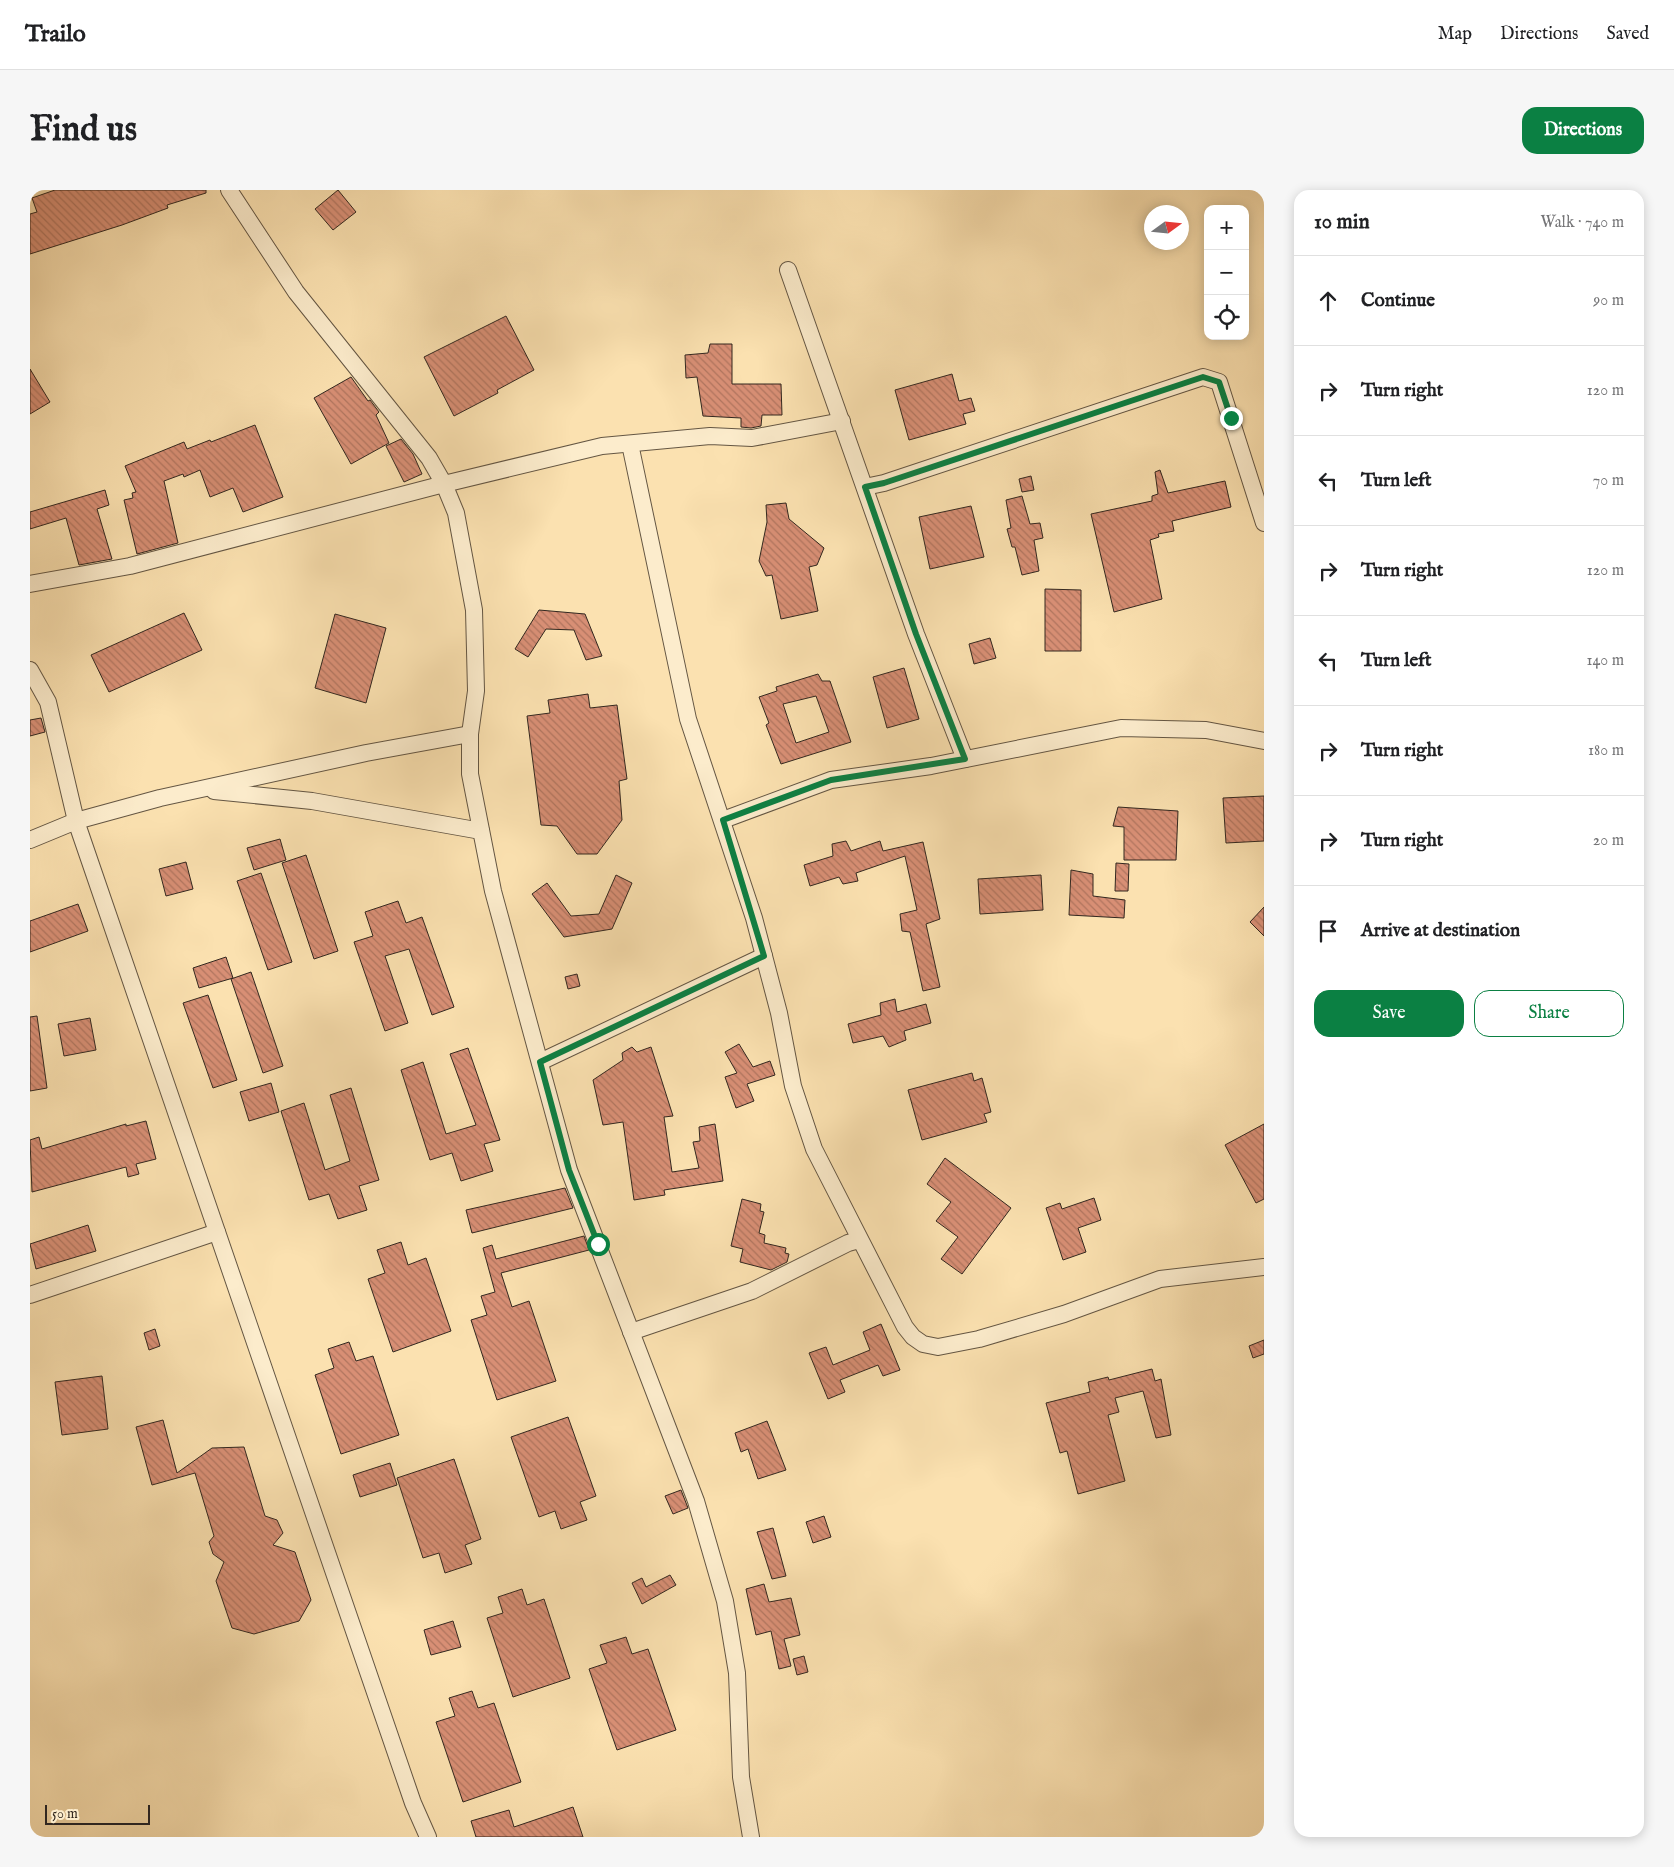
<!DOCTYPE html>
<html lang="en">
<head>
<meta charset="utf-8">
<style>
	:root { --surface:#fff; --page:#f6f6f6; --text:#202124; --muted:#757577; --line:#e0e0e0; --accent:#0b8043 }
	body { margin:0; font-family:"IM FELL English",serif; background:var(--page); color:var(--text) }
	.controls { position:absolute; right:15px; top:15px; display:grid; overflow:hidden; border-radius:10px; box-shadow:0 2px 12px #0003 }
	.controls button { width:45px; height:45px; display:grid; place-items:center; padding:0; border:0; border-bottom:1px solid var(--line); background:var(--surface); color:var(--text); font:25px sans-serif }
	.compass { position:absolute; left:1114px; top:15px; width:45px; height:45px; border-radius:50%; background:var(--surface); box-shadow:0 2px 12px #0003; rotate:75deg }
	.scale { position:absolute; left:15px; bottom:12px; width:105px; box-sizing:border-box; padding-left:5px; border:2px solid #32271f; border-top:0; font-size:14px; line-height:18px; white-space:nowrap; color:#32271f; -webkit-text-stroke:4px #fceccc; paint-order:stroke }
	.stop { position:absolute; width:15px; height:15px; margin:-11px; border:4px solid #0b8043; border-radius:50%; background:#fff }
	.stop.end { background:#0b8043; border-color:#fff; box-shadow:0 1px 5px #0008 }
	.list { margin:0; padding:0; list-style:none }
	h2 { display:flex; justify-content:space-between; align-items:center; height:65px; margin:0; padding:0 20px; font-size:21px }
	h2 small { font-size:16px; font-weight:400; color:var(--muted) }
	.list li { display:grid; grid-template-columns:32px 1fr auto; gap:15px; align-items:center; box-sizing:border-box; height:90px; padding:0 20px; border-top:1px solid var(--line) }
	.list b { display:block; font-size:19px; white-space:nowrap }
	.list em { font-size:16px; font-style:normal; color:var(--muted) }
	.actions { display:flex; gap:10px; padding:15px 20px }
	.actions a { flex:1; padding:11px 0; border:1px solid var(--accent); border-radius:15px; text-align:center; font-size:18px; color:var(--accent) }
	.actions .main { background:var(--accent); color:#fff }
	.icon { flex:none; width:28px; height:28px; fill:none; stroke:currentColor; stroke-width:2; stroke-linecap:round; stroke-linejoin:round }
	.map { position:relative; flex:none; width:1234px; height:1647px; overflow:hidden; border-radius:15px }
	header { display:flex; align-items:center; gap:30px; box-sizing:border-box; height:70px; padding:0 25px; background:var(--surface); border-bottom:1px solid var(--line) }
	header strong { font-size:24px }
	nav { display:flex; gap:28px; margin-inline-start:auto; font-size:18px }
	.intro { display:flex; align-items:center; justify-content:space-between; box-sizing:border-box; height:120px; padding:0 30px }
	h1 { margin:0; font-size:35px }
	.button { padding:12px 22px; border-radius:15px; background:var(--accent); color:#fff; font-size:18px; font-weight:700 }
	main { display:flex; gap:30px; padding:0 30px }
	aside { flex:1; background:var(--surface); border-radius:15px; box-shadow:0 2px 12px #0003 }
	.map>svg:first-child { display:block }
	.building { fill:url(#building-back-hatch); stroke:#32271f; fill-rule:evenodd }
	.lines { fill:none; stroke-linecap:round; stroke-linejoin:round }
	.street-casing { stroke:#645643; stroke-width:18 }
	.street { stroke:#fceccc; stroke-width:16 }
	.route { stroke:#0b8043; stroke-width:6 }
</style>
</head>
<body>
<header>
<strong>Trailo</strong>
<nav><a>Map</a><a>Directions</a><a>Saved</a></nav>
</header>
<div class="intro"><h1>Find us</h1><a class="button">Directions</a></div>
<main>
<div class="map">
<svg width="1234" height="1647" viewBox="0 0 1234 1647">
	<defs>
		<pattern id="building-back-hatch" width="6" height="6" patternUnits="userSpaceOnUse" patternTransform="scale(1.25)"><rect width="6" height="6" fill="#d88f75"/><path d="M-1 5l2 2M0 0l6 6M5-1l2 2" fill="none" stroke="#b0755f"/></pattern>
	</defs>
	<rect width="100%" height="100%" fill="#fbe1b0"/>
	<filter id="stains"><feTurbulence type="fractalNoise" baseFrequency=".004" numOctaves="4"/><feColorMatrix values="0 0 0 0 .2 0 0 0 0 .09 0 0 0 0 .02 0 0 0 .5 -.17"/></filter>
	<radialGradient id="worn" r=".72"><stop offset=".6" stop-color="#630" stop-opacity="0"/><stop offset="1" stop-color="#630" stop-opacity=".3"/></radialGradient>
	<g class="building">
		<polygon points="25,0 176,0 176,3 137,15 138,18 92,35 0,64 0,24 7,22 2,8"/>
		<polygon points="308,0 326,22 303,40 285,19"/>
		<polygon points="476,126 504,180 467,200 468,203 424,226 394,167"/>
		<polygon points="680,154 702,154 702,194 751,194 752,225 732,225 731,236 721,238 711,237 711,228 673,226 667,187 656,188 655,165 678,163"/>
		<polygon points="0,179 20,212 0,224"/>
		<polygon points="922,184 929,211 941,208 945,221 933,224 936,234 879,250 865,200"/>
		<polygon points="321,187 338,211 340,210 349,222 346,225 359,253 321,274 284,208"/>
		<polygon points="225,235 253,307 213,322 203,298 180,307 170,280 154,287 153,284 134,291 148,353 107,364 94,310 103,308 102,303 106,302 95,276 154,252 157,259 180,250 181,252"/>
		<polygon points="371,249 383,264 392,284 374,292 356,256"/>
		<polygon points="1130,280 1138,303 1195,291 1201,317 1142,331 1144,341 1128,344 1129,347 1120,350 1132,409 1084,422 1061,324 1122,311 1122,306 1128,304 1125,282"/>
		<polygon points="1001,286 1004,300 992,302 989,289"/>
		<polygon points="75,300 79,315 67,319 82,369 49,375 36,328 0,339 0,322"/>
		<polygon points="992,306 1000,334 1010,333 1013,348 1004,350 1009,381 992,385 985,357 982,357 977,339 981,338 976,310"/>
		<polygon points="756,313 759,329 794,358 787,375 779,377 788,421 751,429 742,385 736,386 729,371 737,332 736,315"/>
		<polygon points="941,316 954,367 900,379 889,327"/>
		<polygon points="1015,399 1051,400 1051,461 1015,461"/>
		<polygon points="509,420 555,424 572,466 556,470 544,440 516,439 498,467 485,459"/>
		<polygon points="154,423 172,460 79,502 61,465"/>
		<polygon points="305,424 356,438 336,513 285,498"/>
		<polygon points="960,448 966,468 944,474 939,454"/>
		<polygon points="874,478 889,529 857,538 843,487"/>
		<path d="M788 484 792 491H800L821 552 751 574 736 535 739 533 729 507 747 501 746 497ZM786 506 799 542 766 553 753 514Z"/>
		<polygon points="558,504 560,518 587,515 597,589 589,591 592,630 567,664 547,664 527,636 511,635 497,526 520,523 518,510"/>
		<polygon points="11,528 15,542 0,546 0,530"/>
		<polygon points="1234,606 1234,651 1196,653 1193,608"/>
		<polygon points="1088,617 1148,621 1146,670 1094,670 1094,637 1083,636"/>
		<polygon points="250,649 256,670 224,680 217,658"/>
		<polygon points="816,651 821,661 850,651 853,661 893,652 910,729 896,734 910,797 893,801 880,742 872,741 870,724 887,720 875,666 826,683 828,691 813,694 809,687 780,696 774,675 803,666 802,654"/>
		<polygon points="276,665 308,761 284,769 252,673"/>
		<polygon points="156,672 163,699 136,706 129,679"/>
		<polygon points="1086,673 1099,674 1098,701 1085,701"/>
		<polygon points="1041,680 1063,684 1063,706 1095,710 1094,728 1039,725"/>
		<polygon points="231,683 262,772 238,780 207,691"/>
		<polygon points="586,685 602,693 582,739 534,747 502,704 517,693 541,726 569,724"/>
		<polygon points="1011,685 1013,720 950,724 948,689"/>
		<polygon points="368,711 376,733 392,727 424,817 402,825 379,759 355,766 378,833 355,841 324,752 343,746 335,722"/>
		<polygon points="48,714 58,741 0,762 0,731"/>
		<polygon points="1234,717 1234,746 1220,732"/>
		<polygon points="196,767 203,788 169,798 163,778"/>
		<polygon points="221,782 253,876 233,883 201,789"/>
		<polygon points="547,784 550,796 538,799 535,787"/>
		<polygon points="178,805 207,890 183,898 153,813"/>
		<polygon points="865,809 867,822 896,814 901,833 874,841 876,850 859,857 853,846 823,853 818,834 851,825 850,813"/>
		<polygon points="7,826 17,898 0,901 0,827"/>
		<polygon points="60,828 66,860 34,866 28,834"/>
		<polygon points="709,854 723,877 740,871 745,885 717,894 724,911 706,918 695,887 707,883 695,862"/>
		<polygon points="602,857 607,862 621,857 643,926 634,927 642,982 669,978 663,952 670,951 669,937 685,934 693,991 634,1000 635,1005 604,1010 593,932 573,935 563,890 593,870 592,863"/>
		<polygon points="438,858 470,950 454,954 463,981 431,991 422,963 400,970 371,880 393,872 416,944 446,935 420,864"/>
		<polygon points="942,883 944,891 952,888 961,922 954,924 957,932 892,950 878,900"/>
		<polygon points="241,893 249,922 219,931 210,902"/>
		<polygon points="321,898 349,990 329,996 337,1020 308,1029 299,1004 279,1010 251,921 274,913 295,980 320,971 300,905"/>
		<polygon points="116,931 126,969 106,974 109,984 98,987 96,977 2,1002 0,950 9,947 12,959 96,934 96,936"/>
		<polygon points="1234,934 1234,1009 1226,1013 1195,955"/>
		<polygon points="915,968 981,1018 932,1084 911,1069 928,1047 906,1031 921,1012 897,994"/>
		<polygon points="535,998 543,1018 442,1043 436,1020"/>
		<polygon points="1064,1008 1071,1030 1048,1038 1056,1062 1033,1070 1016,1018 1030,1013 1032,1019"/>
		<polygon points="712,1009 731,1014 730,1021 734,1022 729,1043 735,1045 734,1053 756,1058 755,1063 759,1064 757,1072 741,1080 710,1072 713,1059 701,1056"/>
		<polygon points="58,1035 66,1061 6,1079 0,1054"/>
		<polygon points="554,1046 559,1060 471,1083 482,1117 499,1111 526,1191 467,1210 441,1130 457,1125 451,1106 465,1102 453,1058 462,1055 466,1069"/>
		<polygon points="371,1052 378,1075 396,1068 421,1141 363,1162 338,1089 355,1083 347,1060"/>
		<polygon points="851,1134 870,1180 853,1186 848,1175 810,1190 815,1202 798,1209 779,1163 796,1157 803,1175 840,1160 833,1142"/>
		<polygon points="125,1139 130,1156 119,1160 114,1143"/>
		<polygon points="1234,1150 1234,1164 1223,1168 1219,1156"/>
		<polygon points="319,1152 326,1171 343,1166 369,1245 311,1264 285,1185 304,1178 298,1159"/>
		<polygon points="1122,1179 1125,1191 1131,1189 1141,1245 1126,1248 1113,1201 1085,1208 1089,1222 1078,1225 1095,1291 1048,1304 1037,1261 1030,1263 1016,1213 1060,1202 1058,1192 1078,1187 1079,1190"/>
		<polygon points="72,1186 78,1239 32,1245 25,1192"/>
		<polygon points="538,1227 566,1306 550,1312 557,1330 531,1339 525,1321 509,1327 481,1247"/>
		<polygon points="133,1230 147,1283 182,1258 214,1257 235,1326 247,1330 253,1343 243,1355 265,1362 281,1410 269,1431 224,1444 202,1438 186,1391 194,1372 183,1364 179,1352 184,1346 165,1283 122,1295 106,1237"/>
		<polygon points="737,1231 756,1280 728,1289 718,1259 711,1262 705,1243"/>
		<polygon points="424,1269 451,1349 435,1355 442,1374 415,1383 409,1363 393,1368 367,1288"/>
		<polygon points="360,1273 367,1295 330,1307 323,1285"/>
		<polygon points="651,1300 658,1318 643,1324 635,1306"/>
		<polygon points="794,1326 801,1347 783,1353 776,1332"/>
		<polygon points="743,1338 756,1386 742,1389 727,1342"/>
		<polygon points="640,1385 646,1395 612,1414 602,1393 612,1388 616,1397"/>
		<polygon points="734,1394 739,1412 761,1408 770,1445 754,1449 761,1476 749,1479 741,1441 726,1445 716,1399"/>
		<polygon points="492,1399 497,1415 514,1409 540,1488 483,1507 457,1428 473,1423 468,1407"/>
		<polygon points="423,1431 431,1457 401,1465 394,1440"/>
		<polygon points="596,1447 602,1464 618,1459 646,1540 587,1560 559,1479 577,1473 570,1455"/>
		<polygon points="774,1466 778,1482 767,1485 763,1469"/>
		<polygon points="442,1501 448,1518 464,1513 491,1592 433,1612 406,1532 425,1526 419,1508"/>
		<polygon points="543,1617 553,1647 446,1647 441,1631 479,1620 484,1637"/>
	</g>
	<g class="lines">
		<defs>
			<g id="street">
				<polyline points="199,0 266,102 399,268 414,294 426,323 444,420 446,501 440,544 440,584 463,701 539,980 666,1311 695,1411 707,1483 711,1587 721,1647"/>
				<polyline points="758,80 886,444 935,569"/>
				<polyline points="600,254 658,529 724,728 749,823 763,896 784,959 875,1137 883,1147 893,1154 908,1157 949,1149 1034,1124 1130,1089 1234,1077"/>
				<polyline points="835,297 854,293 1173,187 1189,192 1234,333"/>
				<polyline points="0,394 100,376 414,294 572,256 680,246 722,248 812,231"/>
				<polyline points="0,480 18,512 46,631 383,1613 398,1647"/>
				<polyline points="184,601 282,611 451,641"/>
				<polyline points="693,630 801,590 901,576 1091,538 1176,540 1234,551"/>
				<polyline points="0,650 46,631 130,608 336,563 440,544"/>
				<polyline points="510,872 734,766"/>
				<polyline points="0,1105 187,1042"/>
				<polyline points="601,1142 722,1101 818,1053 829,1050"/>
			</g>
		</defs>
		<use href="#street" class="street-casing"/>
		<use href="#street" class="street"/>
	</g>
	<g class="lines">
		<polyline class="route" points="568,1054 539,980 510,872 734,766 693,630 801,590 935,569 886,444 835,297 854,293 1173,187 1189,192 1201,228"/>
	</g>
	<rect width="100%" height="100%" filter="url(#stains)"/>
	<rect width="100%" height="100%" fill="url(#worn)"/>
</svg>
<div class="controls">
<button>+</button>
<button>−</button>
<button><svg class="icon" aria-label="locate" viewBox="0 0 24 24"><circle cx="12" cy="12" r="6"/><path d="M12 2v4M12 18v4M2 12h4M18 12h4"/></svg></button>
</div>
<svg class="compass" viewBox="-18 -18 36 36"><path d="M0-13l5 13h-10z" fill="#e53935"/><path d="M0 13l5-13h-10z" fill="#757577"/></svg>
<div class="scale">50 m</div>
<div class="stop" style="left:568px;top:1054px"></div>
<div class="stop end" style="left:1201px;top:228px"></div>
</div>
<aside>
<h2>10 min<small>Walk · 740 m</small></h2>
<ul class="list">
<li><svg class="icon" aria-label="ahead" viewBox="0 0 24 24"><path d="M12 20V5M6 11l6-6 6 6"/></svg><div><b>Continue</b></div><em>90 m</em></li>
<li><svg class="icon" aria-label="right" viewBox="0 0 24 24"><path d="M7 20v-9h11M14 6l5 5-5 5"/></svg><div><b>Turn right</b></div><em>120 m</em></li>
<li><svg class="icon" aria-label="left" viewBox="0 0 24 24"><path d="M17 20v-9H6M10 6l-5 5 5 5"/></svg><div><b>Turn left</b></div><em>70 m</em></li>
<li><svg class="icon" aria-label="right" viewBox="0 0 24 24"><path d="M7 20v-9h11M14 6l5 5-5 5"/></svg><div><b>Turn right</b></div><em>120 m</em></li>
<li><svg class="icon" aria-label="left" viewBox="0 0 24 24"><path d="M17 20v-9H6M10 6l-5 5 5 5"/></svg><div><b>Turn left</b></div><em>140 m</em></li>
<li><svg class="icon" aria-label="right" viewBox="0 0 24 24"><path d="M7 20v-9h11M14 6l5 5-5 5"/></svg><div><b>Turn right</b></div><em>180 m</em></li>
<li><svg class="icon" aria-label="right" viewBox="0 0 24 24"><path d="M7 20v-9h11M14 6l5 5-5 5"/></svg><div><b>Turn right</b></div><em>20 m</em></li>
<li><svg class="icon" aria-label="arrive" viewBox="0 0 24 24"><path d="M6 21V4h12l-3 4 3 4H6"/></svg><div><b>Arrive at destination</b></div></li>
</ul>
<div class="actions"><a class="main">Save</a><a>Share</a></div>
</aside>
</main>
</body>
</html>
